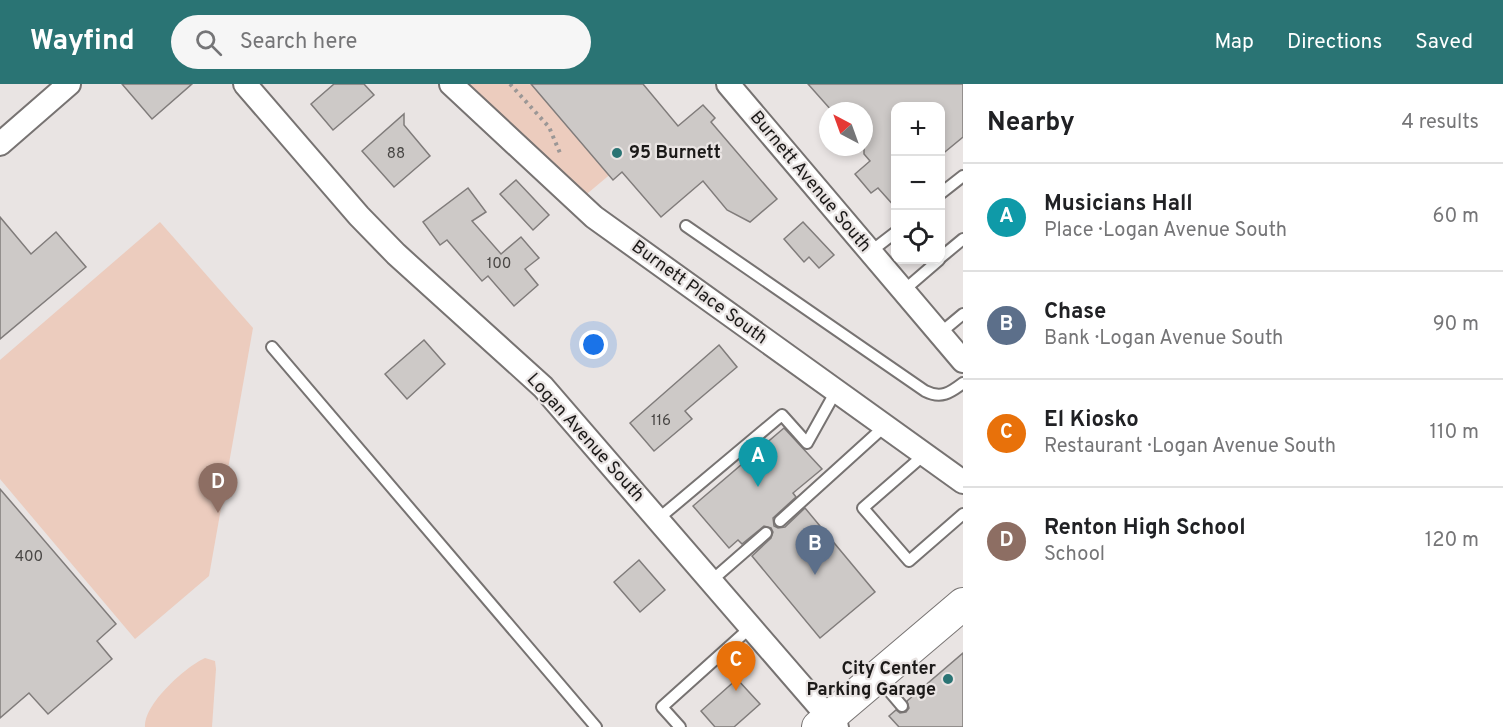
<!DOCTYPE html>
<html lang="en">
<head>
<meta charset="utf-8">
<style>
	:root { --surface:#fff; --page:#f6f6f6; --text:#202124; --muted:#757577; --line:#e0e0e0; --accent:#2a7474 }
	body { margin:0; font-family:Overpass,sans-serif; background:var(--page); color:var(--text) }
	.controls { position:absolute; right:18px; top:18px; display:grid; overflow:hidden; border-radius:12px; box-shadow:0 3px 9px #0003 }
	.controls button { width:54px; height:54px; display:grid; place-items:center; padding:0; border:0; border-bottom:2px solid var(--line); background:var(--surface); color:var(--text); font:30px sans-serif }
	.compass { position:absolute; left:819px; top:18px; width:54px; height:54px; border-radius:50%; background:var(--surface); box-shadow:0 3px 9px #0003; rotate:319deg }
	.you { position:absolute; left:594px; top:261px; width:21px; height:21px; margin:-15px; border:4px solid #fff; border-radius:50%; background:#1a73e8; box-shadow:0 0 0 9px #1a73e833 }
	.badge { display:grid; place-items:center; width:39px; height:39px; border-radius:50%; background:var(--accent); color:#fff; font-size:20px; font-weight:700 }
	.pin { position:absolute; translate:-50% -50px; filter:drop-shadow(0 2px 3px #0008) }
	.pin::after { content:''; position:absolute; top:32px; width:21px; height:18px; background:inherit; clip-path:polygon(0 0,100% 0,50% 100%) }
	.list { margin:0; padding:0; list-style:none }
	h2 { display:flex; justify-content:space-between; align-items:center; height:78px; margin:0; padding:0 24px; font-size:26px }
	h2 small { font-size:20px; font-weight:400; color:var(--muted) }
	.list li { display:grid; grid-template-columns:39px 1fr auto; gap:18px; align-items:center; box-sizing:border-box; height:108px; padding:0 24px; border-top:2px solid var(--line) }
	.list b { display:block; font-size:22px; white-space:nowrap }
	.list p { margin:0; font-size:20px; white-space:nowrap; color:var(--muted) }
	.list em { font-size:20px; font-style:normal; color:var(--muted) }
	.icon { flex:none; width:33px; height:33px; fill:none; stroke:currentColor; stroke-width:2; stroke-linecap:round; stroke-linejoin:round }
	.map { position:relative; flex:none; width:963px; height:643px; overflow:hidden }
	header { display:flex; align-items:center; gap:36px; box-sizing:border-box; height:84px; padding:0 30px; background:var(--accent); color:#fff }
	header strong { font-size:28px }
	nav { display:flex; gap:33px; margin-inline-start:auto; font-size:21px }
	.search { width:420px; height:54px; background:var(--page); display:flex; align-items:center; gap:15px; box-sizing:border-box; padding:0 21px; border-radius:33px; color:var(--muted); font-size:22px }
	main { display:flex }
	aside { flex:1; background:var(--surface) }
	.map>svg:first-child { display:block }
	.green { fill:#ecccbe }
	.building { fill:#cdc9c7; stroke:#807c7b; stroke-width:1.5 }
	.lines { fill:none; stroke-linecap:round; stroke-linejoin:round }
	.service-casing { stroke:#777372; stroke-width:14 }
	.minor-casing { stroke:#777372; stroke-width:26 }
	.secondary-casing { stroke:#777372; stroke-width:34 }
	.path { stroke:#9b9796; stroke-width:4; stroke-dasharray:3 4.5; stroke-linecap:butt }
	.service { stroke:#fff; stroke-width:10 }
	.minor { stroke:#fff; stroke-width:22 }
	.secondary { stroke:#fff; stroke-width:32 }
	.poi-dot { fill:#2a7474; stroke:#e9e4e3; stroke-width:2 }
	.labels { text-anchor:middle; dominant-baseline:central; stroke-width:4.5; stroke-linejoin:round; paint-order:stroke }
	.number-label { font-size:15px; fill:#484644 }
	.poi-label { font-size:18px; font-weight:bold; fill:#1c1a19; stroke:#e9e4e3; text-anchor:start }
	.street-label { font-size:18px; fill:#1c1a19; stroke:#e9e4e3 }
</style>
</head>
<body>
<header>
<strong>Wayfind</strong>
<div class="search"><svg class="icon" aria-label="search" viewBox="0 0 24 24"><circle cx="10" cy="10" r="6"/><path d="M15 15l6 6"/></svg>Search here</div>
<nav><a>Map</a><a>Directions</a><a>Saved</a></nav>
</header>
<main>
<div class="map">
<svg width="963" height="643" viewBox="0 0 963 643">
	<rect width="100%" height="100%" fill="#e9e4e3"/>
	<g class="green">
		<polygon points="469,0 537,0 613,88 582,114"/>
		<polygon points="160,138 253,244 209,492 135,555 0,395 0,276"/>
		<path d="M205 574 215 577 216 585 212 643H145C143 621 185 583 205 574Z"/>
	</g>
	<g class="building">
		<polygon points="122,0 192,0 152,35"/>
		<polygon points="334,0 364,0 374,11 333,46 311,20"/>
		<polygon points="531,0 643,0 678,42 703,21 715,34 711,38 777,115 750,138 727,126 703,97 661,133 622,88 613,96"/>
		<polygon points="808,0 963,0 963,53 940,72 940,22 896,22 896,124 878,104 871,109 855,90 870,77 864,70 864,27 832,27"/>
		<polygon points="404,30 404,41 430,72 394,103 362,67"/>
		<polygon points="516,96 549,131 533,146 500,110"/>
		<polygon points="468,104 486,128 472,137 501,170 521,153 539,174 525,185 538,201 514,222 488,192 482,197 447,156 440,161 423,138"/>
		<polygon points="0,133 31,170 56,148 86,183 0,255"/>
		<polygon points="803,138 834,171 819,184 809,173 804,178 784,155"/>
		<polygon points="424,256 445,280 407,315 385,290"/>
		<polygon points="719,261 737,283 685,327 692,335 654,367 630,339"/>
		<polygon points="784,344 822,385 793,409 796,413 773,434 774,442 778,444 785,443 805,424 875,508 820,554 752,472 771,454 773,448 771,444 764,442 742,460 738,456 729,464 693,422"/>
		<polygon points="0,405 116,540 97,557 112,575 48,630 29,609 0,634"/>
		<polygon points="639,476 665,506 640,528 614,498"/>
		<polygon points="963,569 963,643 899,643 889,632 896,626 900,629 906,628 909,624 907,617"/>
		<polygon points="737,595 760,620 734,643 715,643 701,627"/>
	</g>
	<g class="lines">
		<defs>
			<g id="service">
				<polyline points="940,110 963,92"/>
				<path d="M686 142 925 307C941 315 950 309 963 299"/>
				<polyline points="870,168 896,148"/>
				<polyline points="940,174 963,155"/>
				<polyline points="903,207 939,176"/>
				<polyline points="939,250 963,230"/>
				<polyline points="272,263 596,643"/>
				<polyline points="925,370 863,424 909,477 963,430"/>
				<polyline points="658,435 782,331 807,359 836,307"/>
				<polyline points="780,437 885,342"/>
				<polyline points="711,497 766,449"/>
				<polyline points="879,595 902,622"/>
				<polyline points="680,643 662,623 751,543"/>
			</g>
			<g id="minor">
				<polyline points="245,0 359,132 396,170 543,303 837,643"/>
				<polyline points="451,0 594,133 963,398"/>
				<polyline points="728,0 963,277"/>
				<polyline points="0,60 69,0"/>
			</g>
			<polyline id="secondary" points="818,643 963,520"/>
		</defs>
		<use href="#service" class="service-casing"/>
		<use href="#minor" class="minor-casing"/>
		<use href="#secondary" class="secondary-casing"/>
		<polyline class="path" points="510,0 549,43 560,69"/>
		<use href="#service" class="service"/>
		<use href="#minor" class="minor"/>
		<use href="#secondary" class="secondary"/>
	</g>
	<g class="poi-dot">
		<circle cx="617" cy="69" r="6"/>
		<circle cx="948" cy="595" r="6"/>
	</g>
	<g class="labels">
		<g class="number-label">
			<text x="396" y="70">88</text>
			<text x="499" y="180">100</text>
			<text x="661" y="337">116</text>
			<text x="29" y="473">400</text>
		</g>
		<g class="poi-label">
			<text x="629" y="69">95 Burnett</text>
			<text x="936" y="585" text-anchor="end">City Center<tspan x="936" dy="21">Parking Garage</tspan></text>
		</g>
		<g class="street-label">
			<text transform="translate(810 98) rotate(50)">Burnett Avenue South</text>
			<text transform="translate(699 209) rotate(36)">Burnett Place South</text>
			<text transform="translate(585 354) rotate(48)">Logan Avenue South</text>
		</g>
	</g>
</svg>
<div class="controls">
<button>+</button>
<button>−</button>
<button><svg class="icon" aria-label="locate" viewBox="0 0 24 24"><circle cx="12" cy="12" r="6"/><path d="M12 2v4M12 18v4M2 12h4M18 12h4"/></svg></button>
</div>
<svg class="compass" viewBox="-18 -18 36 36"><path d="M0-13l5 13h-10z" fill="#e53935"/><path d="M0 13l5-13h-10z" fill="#757577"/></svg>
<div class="you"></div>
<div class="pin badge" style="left:758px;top:403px;background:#0f9aa8">A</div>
<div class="pin badge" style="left:815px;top:491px;background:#5c6f8a">B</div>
<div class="pin badge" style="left:736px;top:607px;background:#e8710a">C</div>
<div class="pin badge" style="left:218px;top:429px;background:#8d6e63">D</div>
</div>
<aside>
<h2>Nearby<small>4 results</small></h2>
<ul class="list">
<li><span class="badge" style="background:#0f9aa8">A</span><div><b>Musicians Hall</b><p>Place · Logan Avenue South</p></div><em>60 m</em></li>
<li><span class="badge" style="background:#5c6f8a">B</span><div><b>Chase</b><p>Bank · Logan Avenue South</p></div><em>90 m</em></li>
<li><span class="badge" style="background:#e8710a">C</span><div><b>El Kiosko</b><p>Restaurant · Logan Avenue South</p></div><em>110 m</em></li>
<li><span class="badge" style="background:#8d6e63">D</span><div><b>Renton High School</b><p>School</p></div><em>120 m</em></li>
</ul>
</aside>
</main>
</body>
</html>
